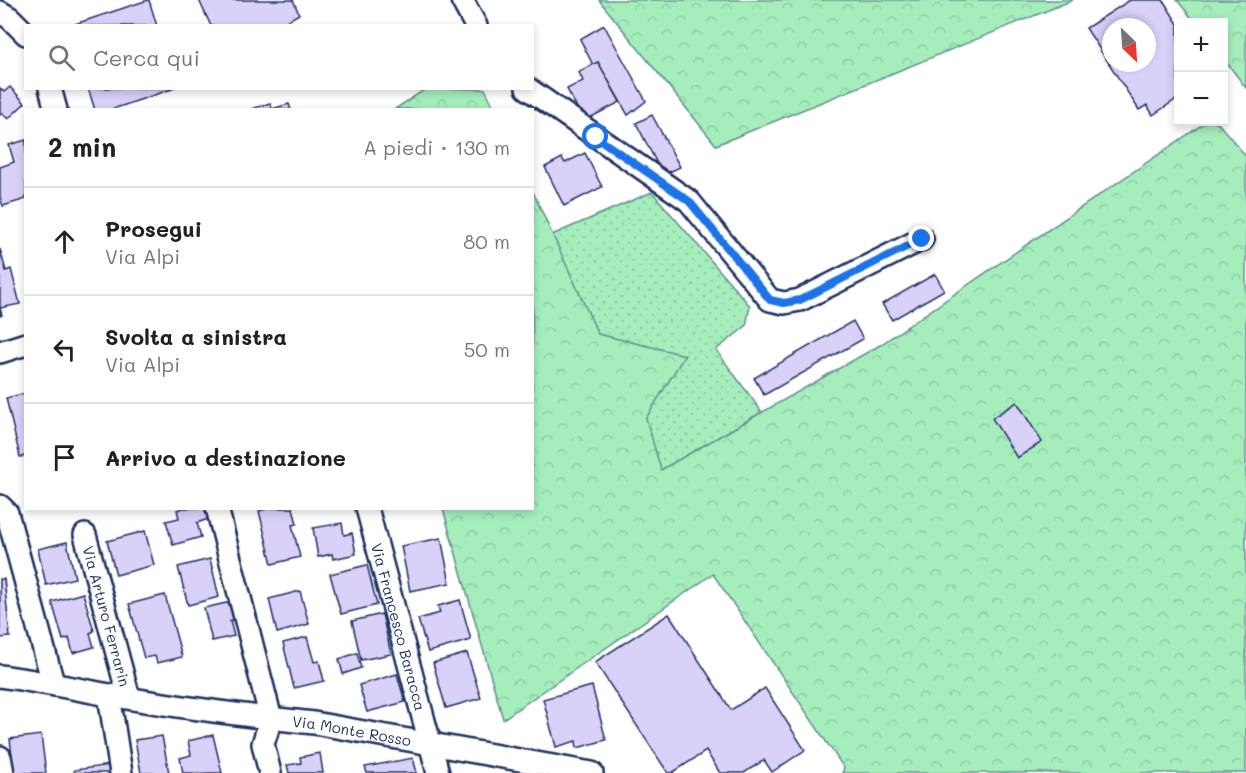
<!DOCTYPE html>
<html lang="it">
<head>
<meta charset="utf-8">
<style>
	:root { --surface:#fff; --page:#f6f6f6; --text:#202124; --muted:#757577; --line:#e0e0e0 }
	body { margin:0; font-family:Mali,sans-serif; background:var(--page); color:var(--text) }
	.controls { position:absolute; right:18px; top:18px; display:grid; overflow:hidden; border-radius:0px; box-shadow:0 3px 9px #0003 }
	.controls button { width:54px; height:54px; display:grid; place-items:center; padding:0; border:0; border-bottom:2px solid var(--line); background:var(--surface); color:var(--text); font:30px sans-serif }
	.compass { position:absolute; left:1102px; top:18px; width:54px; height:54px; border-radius:50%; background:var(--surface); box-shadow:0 3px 9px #0003; rotate:155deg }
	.stop { position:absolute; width:18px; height:18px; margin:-14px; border:4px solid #1a73e8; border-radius:50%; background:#fff }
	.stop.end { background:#1a73e8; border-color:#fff; box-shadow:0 2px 6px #0008 }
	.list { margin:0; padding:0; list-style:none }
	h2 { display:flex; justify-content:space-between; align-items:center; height:78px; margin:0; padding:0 24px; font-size:26px }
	h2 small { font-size:20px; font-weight:400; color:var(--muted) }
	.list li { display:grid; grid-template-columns:39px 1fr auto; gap:18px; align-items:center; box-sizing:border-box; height:108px; padding:0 24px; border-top:2px solid var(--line) }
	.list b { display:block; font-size:22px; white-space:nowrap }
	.list p { margin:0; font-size:20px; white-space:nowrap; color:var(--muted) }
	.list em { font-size:20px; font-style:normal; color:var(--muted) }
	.icon { flex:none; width:33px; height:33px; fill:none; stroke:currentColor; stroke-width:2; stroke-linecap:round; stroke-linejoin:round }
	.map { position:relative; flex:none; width:1246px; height:773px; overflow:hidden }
	.search { position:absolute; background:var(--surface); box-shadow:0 3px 9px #0003; left:24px; top:24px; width:510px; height:66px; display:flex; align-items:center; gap:15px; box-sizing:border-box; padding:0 21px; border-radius:0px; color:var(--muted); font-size:22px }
	.panel { position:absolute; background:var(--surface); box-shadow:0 3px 9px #0003; left:24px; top:108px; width:510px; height:402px; border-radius:0px }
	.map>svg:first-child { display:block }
	.grass { fill:url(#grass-dots); stroke:#608e8d; stroke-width:1.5 }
	.forest { fill:url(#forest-crowns); stroke:#608e8d; stroke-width:1.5 }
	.building { fill:#dad1f9; stroke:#1b2f5e; stroke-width:1.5; fill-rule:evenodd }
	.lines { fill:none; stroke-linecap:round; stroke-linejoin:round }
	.street-casing { stroke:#1b2f5e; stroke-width:26 }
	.street { stroke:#fff; stroke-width:21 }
	.route { stroke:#1a73e8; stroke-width:8 }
	.labels { text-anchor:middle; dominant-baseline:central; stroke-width:4.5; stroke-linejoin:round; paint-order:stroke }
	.street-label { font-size:15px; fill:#1b2f5e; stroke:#fff }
</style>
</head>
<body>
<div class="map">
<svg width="1246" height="773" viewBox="0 0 1246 773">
	<defs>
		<pattern id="grass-dots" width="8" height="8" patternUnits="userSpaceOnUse" patternTransform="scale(1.5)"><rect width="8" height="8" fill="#a5eebc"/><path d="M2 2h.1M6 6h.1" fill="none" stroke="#8dcca4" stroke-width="1.8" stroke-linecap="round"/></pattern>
		<pattern id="forest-crowns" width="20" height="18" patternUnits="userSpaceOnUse" patternTransform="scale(1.5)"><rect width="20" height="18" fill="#a5eebc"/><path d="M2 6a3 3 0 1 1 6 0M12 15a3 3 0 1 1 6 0" fill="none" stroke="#8dcca4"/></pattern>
	</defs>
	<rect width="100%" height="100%" fill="#fff"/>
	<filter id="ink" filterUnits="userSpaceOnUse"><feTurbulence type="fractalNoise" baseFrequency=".0167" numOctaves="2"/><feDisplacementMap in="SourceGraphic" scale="12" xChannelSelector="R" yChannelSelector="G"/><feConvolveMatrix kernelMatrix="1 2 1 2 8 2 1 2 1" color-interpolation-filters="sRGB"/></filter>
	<g filter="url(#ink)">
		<polygon class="grass" points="652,192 750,306 746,326 716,350 762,412 661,470 645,418 684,355 598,335 552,235"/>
		<g class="forest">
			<polygon points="599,0 1073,0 716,145"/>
			<polygon points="1177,0 1246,0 1246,88 1224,59 1224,22 1195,22"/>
			<polygon points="427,88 485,89 495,109 395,109"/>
			<polygon points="1206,122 1217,122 1246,156 1246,773 842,773 844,768 713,574 503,719 443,509 532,508 533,192 598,334 685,355 646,418 661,470 880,345"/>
		</g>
		<g class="building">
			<polygon points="149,0 157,26 69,26 148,0"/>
			<polygon points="199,0 293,0 299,14 278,26 211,26"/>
			<path d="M1130 0H1163L1178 24V98L1153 115 1147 105 1139 110 1086 28ZM1111 27H1147V63H1111Z"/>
			<polygon points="604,25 646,101 628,115 598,62 593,65 580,39"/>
			<polygon points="598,62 620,102 584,121 567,89 583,81 579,72"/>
			<polygon points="10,87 25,103 8,119 2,113 0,115 0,88 4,92"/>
			<polygon points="88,88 175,88 110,110 95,110"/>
			<polygon points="270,103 272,109 289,104 291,110 249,110"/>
			<polygon points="652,115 680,167 663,175 636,123"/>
			<polygon points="26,140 26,199 3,206 0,197 0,167 14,162 9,145"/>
			<polygon points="585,153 602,187 564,206 545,167 562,158 565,163"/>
			<polygon points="0,249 6,271 11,269 20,304 0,308 2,315 0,316"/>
			<polygon points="935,274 944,290 892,320 882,304"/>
			<polygon points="853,321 863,339 764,395 754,378"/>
			<polygon points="26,393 26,456 20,457 6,398"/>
			<polygon points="1017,402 1042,442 1017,458 992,418"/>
			<polygon points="183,508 205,508 208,519 197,523 201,537 173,545 166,521 179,518 177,510"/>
			<polygon points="270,508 293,508 297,524 292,525 300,557 272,564 259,511"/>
			<polygon points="342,523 344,535 352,533 356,554 333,559 332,554 318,557 313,528"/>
			<polygon points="145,531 154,565 116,575 107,541"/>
			<polygon points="441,538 450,583 410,591 401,546"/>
			<polygon points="67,542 75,578 46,585 38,549"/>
			<polygon points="210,559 219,597 188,605 178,567"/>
			<polygon points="367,565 377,605 341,614 330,574"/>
			<polygon points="0,579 4,579 10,637 0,638"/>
			<polygon points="300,591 309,624 277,633 269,599"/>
			<polygon points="83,593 94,631 90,633 94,647 73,653 69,638 63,640 52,602"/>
			<polygon points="165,595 182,657 157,663 155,656 144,658 129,604"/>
			<polygon points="460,600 471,640 428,652 418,619 440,613 438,606"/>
			<polygon points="231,602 235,619 230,621 234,636 212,641 204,608"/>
			<polygon points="382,614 391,654 361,660 352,621"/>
			<polygon points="669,614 731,710 765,688 805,750 772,772 764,760 744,773 720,773 706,751 672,773 668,773 595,662"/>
			<polygon points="307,637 314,662 319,661 324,681 294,688 283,643"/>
			<polygon points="357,653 361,668 343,674 339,659"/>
			<polygon points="467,653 481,698 446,708 433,663"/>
			<polygon points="397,674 405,702 367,712 359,685"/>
			<polygon points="592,686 606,740 577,748 576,741 556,747 543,699"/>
			<polygon points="41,735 46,773 14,773 10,739"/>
			<polygon points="213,735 222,773 183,773 180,758 191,755 188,741"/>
			<polygon points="162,736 169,773 141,773 135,740"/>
			<polygon points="320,753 323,773 289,773 287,765 301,763 300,757"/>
			<polygon points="413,758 417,773 367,773 365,767"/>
			<polygon points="110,765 111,773 75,773 74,770"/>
		</g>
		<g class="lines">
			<defs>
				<g id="street">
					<polyline points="462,0 476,26"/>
					<polyline points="0,12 10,18 26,34"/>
					<polyline points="50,88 56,110"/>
					<polyline points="527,88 689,201 770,300 784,303 800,300 922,239"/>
					<polyline points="0,352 26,344"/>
					<polyline points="0,506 7,513 53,683"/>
					<polyline points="217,508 271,719 263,744 270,773"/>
					<path id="s1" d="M367 508 438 773"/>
					<path id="s2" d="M85 535 129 698"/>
					<path id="s3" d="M0 676C37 681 72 688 109 695 177 707 246 716 314 723L592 773"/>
					<polyline points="109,695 121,773"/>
					<polyline points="0,757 3,773"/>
				</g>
			</defs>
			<use href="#street" class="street-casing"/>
			<use href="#street" class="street"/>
		</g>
	</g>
	<g class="lines" filter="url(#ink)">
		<polyline class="route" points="596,137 689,201 770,300 784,303 800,300 922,239"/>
	</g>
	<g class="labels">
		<g class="street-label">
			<text stroke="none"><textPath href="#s2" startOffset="84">Via Arturo Ferrarin</textPath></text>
			<text stroke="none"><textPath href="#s1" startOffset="123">Via Francesco Baracca</textPath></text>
			<text stroke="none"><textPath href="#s3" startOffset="356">Via Monte Rosso</textPath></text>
		</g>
	</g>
</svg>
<div class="controls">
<button>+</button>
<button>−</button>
</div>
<svg class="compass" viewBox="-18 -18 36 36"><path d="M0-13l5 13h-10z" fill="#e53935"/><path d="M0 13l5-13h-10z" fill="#757577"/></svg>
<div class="stop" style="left:596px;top:137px"></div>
<div class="stop end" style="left:922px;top:239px"></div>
<div class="search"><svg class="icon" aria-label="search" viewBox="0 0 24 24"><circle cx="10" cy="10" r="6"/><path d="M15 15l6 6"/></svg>Cerca qui</div>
<section class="panel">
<h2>2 min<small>A piedi · 130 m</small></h2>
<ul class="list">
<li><svg class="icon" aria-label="ahead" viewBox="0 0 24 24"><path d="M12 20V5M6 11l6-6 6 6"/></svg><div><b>Prosegui</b><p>Via Alpi</p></div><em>80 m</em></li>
<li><svg class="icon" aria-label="left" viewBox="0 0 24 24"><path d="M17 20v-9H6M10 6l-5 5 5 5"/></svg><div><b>Svolta a sinistra</b><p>Via Alpi</p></div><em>50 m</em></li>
<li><svg class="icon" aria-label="arrive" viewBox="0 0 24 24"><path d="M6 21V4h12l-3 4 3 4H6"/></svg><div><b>Arrivo a destinazione</b></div></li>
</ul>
</section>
</div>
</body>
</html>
